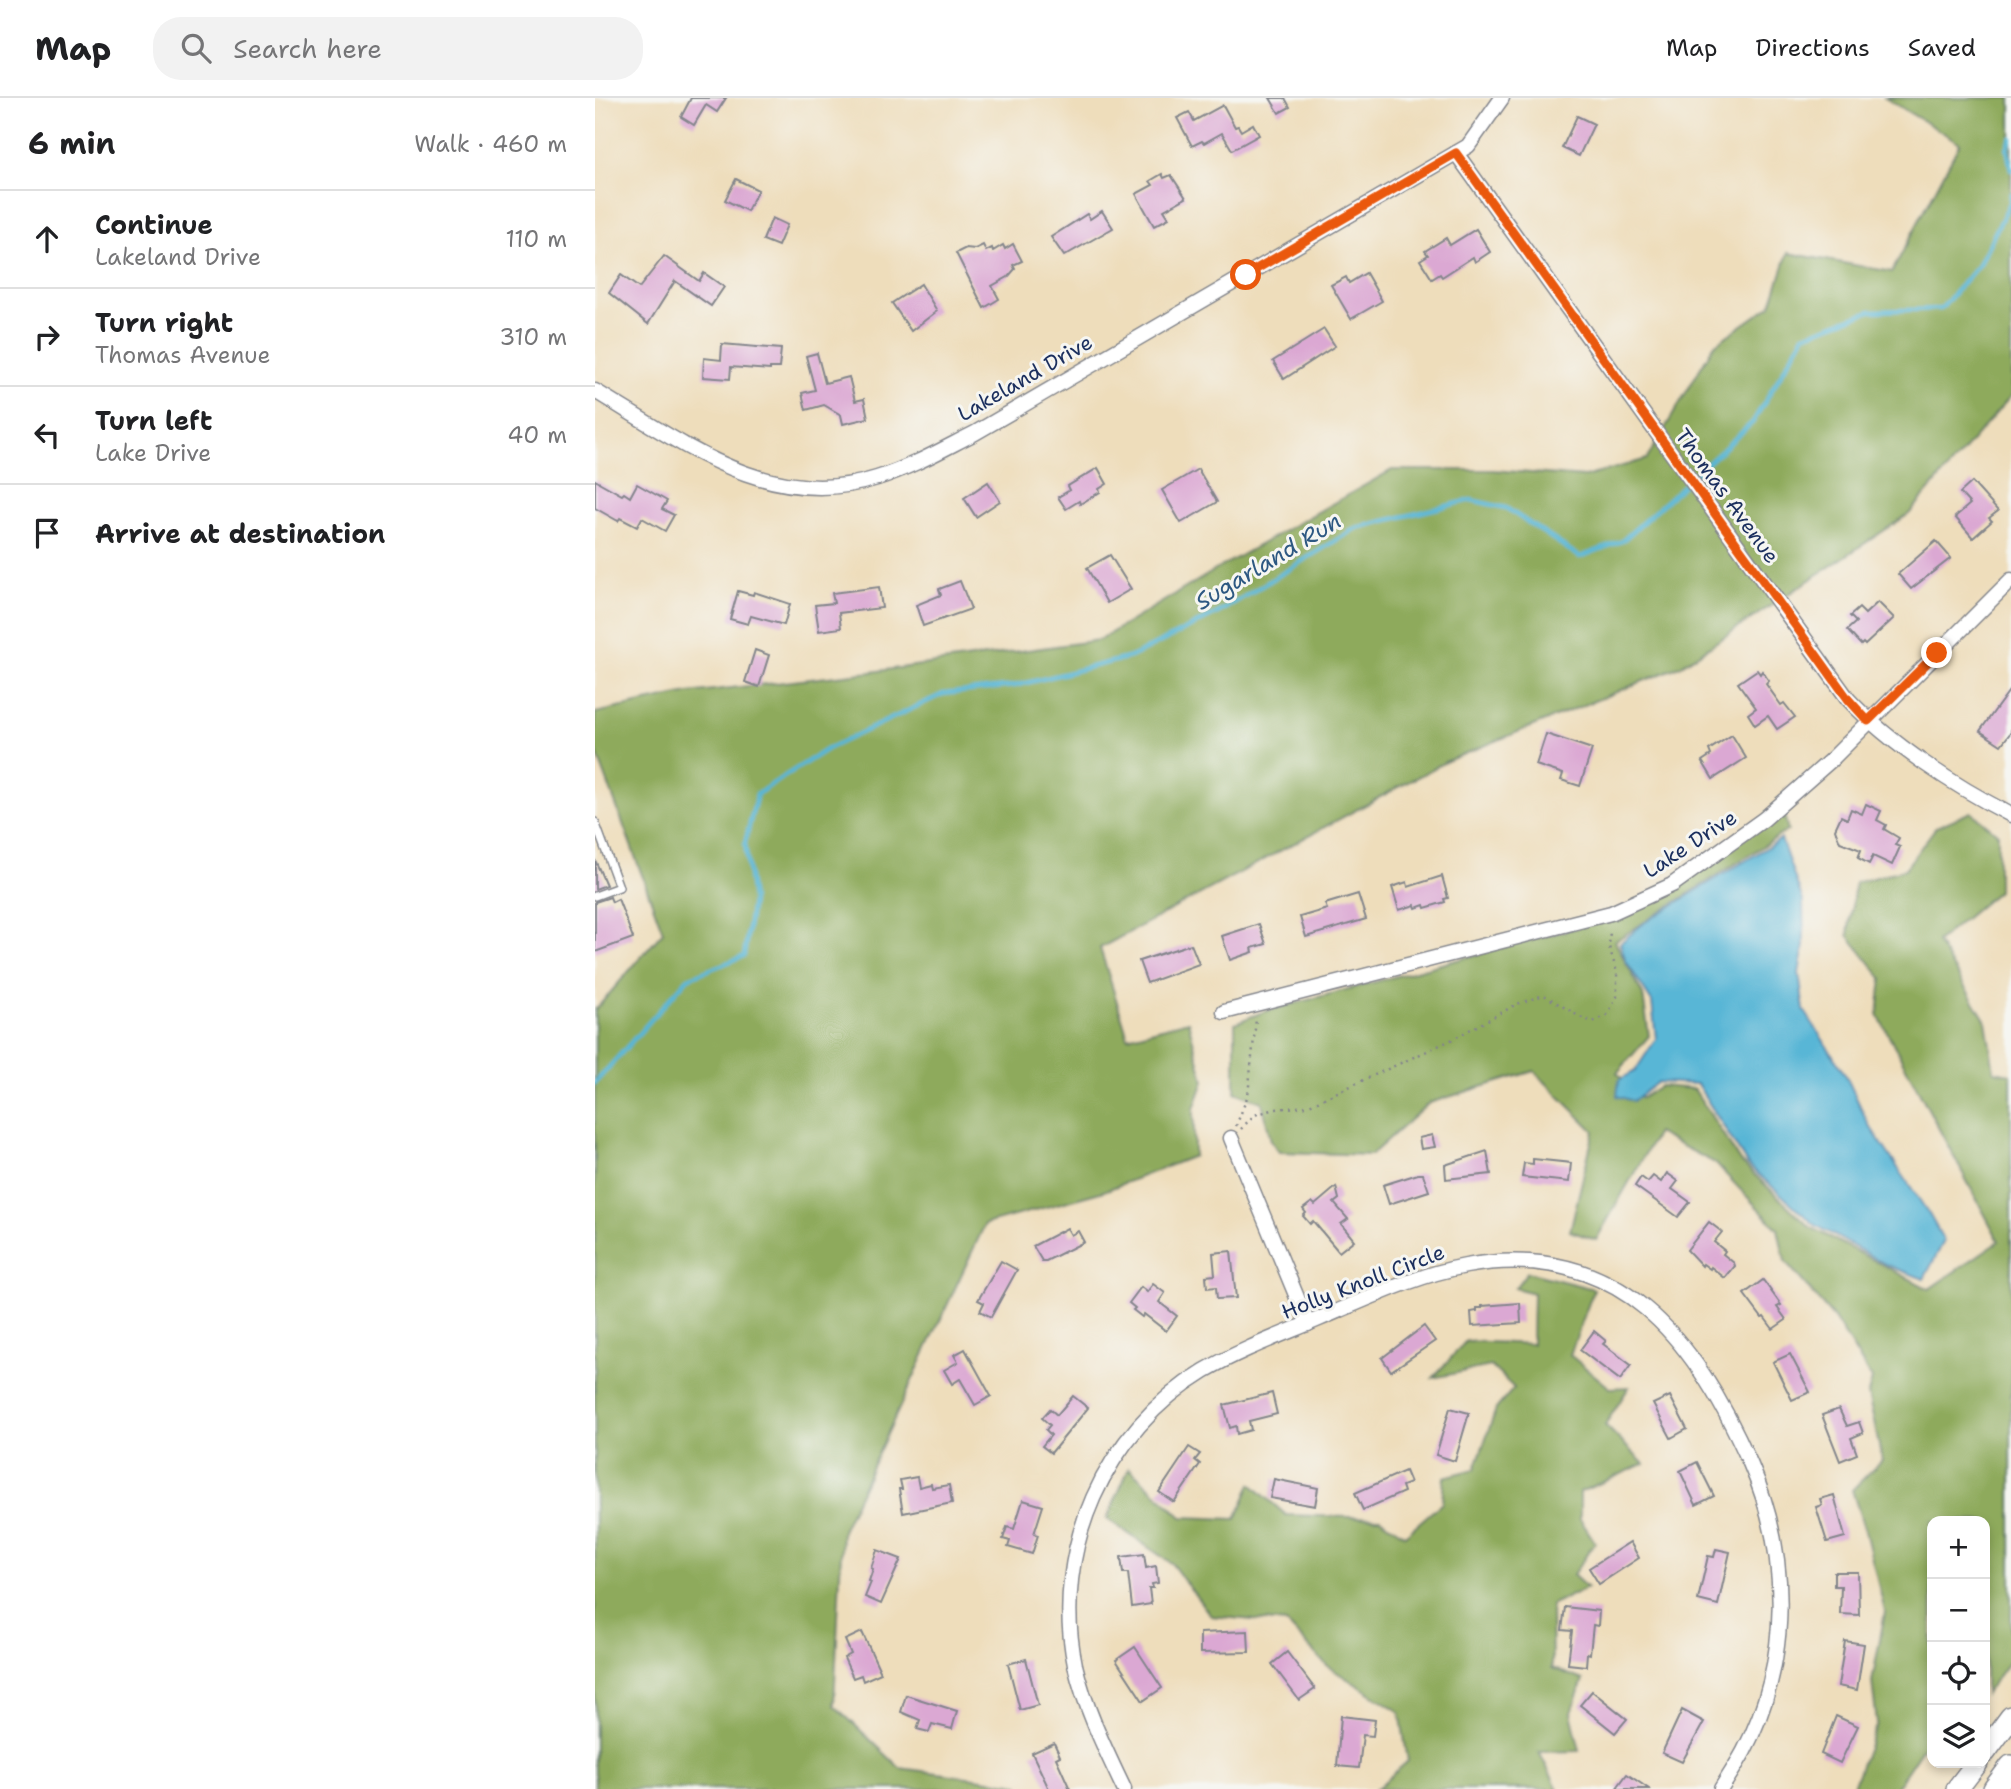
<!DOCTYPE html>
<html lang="en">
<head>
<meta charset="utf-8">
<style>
	:root { --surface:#fff; --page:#f2f2f2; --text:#202124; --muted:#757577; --line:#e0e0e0 }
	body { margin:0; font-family:"Shantell Sans",sans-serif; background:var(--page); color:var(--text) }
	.controls { position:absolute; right:21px; bottom:21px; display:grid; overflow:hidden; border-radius:14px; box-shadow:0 4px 10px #0003 }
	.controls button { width:63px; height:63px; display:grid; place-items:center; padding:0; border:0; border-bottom:2px solid var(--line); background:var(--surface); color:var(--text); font:35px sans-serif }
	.stop { position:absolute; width:21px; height:21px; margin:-16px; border:5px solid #ea580c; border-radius:50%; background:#fff }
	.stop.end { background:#ea580c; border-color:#fff; box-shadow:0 2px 7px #0008 }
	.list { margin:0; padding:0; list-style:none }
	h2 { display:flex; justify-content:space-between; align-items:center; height:91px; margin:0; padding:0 28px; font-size:30px }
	h2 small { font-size:23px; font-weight:400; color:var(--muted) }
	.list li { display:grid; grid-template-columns:46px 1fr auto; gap:21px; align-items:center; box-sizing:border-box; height:98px; padding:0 28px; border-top:2px solid var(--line) }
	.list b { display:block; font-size:26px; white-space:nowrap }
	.list p { margin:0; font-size:23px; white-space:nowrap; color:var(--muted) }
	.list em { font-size:23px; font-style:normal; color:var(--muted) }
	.icon { flex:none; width:38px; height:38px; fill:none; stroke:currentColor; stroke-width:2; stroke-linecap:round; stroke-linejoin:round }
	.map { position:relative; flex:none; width:1416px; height:1691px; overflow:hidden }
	header { display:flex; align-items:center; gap:42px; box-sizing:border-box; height:98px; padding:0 35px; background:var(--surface); border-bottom:2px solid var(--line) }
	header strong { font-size:33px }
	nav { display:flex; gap:38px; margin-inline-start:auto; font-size:24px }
	.search { width:490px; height:63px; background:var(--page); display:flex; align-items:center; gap:18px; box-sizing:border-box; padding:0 24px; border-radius:28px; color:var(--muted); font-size:26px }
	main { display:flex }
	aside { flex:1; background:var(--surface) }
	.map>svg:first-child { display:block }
	.forest { fill:#8eaa5c; stroke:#546c5d; stroke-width:2 }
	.water { fill:#58b6d6; stroke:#3a729a; stroke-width:2 }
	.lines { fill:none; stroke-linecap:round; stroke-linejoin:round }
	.stream { stroke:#58b6d6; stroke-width:4.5 }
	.building { fill:#dba8d3 }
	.service-casing { stroke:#84868c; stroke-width:10 }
	.minor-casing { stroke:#84868c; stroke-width:17 }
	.secondary-casing { stroke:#84868c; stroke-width:24 }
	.path { stroke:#84868c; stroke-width:2.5; stroke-dasharray:2 5; stroke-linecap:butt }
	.service { stroke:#fff; stroke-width:7 }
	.minor { stroke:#fff; stroke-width:14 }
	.secondary { stroke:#fff; stroke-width:21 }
	.route { stroke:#ea580c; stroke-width:9 }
	.labels { text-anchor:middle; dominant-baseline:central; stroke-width:6; stroke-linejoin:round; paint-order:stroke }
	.street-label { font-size:21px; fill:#1b2f5e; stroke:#f6f6f2 }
	.water-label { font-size:23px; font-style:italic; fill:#2d5882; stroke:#f6f6f2 }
</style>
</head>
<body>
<header>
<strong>Map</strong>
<div class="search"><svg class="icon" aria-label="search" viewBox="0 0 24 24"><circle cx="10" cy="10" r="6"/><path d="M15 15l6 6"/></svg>Search here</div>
<nav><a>Map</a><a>Directions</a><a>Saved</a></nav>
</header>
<main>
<aside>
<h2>6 min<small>Walk · 460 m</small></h2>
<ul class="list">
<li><svg class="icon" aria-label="ahead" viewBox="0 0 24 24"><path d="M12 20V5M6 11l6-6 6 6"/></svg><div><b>Continue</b><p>Lakeland Drive</p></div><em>110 m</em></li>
<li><svg class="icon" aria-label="right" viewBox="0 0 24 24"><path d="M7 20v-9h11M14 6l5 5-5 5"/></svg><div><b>Turn right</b><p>Thomas Avenue</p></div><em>310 m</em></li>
<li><svg class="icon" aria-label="left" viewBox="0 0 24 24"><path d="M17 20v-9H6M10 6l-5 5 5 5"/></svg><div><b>Turn left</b><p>Lake Drive</p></div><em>40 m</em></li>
<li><svg class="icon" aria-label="arrive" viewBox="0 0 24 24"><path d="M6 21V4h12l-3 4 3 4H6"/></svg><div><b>Arrive at destination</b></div></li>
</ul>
</aside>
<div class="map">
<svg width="1416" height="1691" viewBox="0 0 1416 1691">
	<rect width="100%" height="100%" fill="#f6f6f2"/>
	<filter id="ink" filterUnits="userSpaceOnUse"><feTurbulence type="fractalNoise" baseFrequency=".0143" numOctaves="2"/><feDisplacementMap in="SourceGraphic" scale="14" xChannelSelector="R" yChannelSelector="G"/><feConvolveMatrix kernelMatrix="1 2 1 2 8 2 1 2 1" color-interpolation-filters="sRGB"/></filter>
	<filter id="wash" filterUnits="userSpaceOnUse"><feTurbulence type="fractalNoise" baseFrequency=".00686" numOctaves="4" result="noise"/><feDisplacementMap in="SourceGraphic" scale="28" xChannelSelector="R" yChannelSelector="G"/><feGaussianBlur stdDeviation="1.57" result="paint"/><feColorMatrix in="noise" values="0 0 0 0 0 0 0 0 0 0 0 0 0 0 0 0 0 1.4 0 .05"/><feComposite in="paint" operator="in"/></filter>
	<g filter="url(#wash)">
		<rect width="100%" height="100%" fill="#edb"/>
		<g class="forest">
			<polygon points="1290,0 1416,0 1416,298 1314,416 1085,568 852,663 505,850 533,939 593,923 609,983 599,1011 599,1058 509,1093 390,1126 247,1433 239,1607 305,1670 424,1686 426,1691 0,1691 0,912 68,834 0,650 0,615 93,595 276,574 504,542 627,468 797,372 897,372 990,379 1052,361 1119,247 1176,207 1193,155 1297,174 1365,45"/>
			<polygon points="1188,713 1193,732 1020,843 1048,897 1054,938 1022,975 1047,1000 1066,988 1099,991 1145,1063 1215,1129 1334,1191 1404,1143 1283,917 1287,880 1253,837 1260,785 1310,771 1341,729 1376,714 1403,736 1403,793 1342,844 1391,923 1399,973 1416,976 1416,1561 1390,1596 1390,1423 1337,1423 1337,1636 1300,1691 1257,1691 1282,1625 1277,1584 1290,1514 1270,1433 1257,1392 1287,1362 1273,1296 1277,1281 1239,1220 1190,1163 1183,1131 1120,1065 1062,1035 1001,1142 975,1133 999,1033 939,973 834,1005 776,1057 684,1054 676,1043 667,1004 640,994 640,925 668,914 1021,819"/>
			<polygon points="932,1174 999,1191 975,1257 1015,1290 1034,1289 1010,1327 1049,1366 985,1394 985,1421 1000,1444 978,1477 992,1490 956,1507 957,1570 988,1582 976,1615 985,1653 944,1654 963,1691 781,1691 813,1663 805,1614 732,1568 691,1525 616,1518 576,1465 512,1421 534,1370 587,1419 641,1421 656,1386 691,1417 785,1420 810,1437 847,1405 849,1379 880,1371 901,1311 919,1290 896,1268 838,1280 871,1243 937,1246 938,1195 920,1190"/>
		</g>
		<polygon class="water" points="1186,741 1208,803 1209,848 1204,875 1209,912 1251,978 1274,1027 1334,1116 1349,1143 1329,1181 1292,1167 1219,1126 1152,1066 1102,986 1063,984 1038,1003 1022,998 1024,982 1040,973 1061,941 1057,904 1031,863 1025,845 1049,825"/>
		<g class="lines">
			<g class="stream">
				<polyline points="1416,40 1412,50 1416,72"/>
				<polyline points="0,985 93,880 149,858 157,803 150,745 162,696 232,651 348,596 419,588 536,559 621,516 761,430 876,402 911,410 985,459 1027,443 1158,324 1209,237 1275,213 1346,211 1384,166 1415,105 1416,96"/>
			</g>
		</g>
		<g id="blocks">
			<g class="building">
				<polygon points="96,0 131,0 122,14 111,7 99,27 86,19"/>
				<polygon points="675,0 690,0 695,9 684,15"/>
				<polygon points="628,7 640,29 643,28 646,33 658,26 664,37 637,52 627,35 609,45 607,43 597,48 582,20 594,14 599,23"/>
				<polygon points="982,18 999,26 984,58 967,50"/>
				<polygon points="567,76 569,80 576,77 591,100 569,112 574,120 559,128 541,96 558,87 555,83"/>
				<polygon points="141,81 163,92 152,113 130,102"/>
				<polygon points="507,113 518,130 469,158 456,139 492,116 495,121"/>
				<polygon points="177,120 192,127 183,148 168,142"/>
				<polygon points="881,131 895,154 880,164 878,159 847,179 845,176 837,181 825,162 833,157 830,153 851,140 855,147"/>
				<polygon points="418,146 427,163 418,167 420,171 413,179 397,188 404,201 389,210 361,155 371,150 380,151 388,147 391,153 397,150 398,153 408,147 410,151"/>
				<polygon points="69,158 104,183 109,175 129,189 116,208 80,183 53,226 14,195 26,177 44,190"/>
				<polygon points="771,175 787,203 756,221 736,187 751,179 754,185"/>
				<polygon points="326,186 342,213 316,233 297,205"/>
				<polygon points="729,231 740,248 689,281 678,263"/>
				<polygon points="127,246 186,251 184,270 175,270 175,272 136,269 135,281 108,279 109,260 126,262"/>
				<polygon points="222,255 230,285 254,279 260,303 269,301 273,320 248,326 246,317 229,307 211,312 207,295 220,292 211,258"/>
				<polygon points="503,370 512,386 504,391 505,394 485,406 484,403 471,411 463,399 475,392 473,388"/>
				<polygon points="603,371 622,404 586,425 567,392"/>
				<polygon points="0,382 27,397 29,395 35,399 42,386 72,403 67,411 79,417 70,433 47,420 42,429 25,420 23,423 0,410"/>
				<polygon points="393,384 405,403 381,419 369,400"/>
				<polygon points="1377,384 1403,413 1394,420 1397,423 1378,440 1360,419 1375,406 1365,395"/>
				<polygon points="1341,443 1356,460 1316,491 1303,476"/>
				<polygon points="515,457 536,491 512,505 492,470"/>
				<polygon points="365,483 376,511 328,528 321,507 346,497 344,491"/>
				<polygon points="284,489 287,510 244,515 246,530 224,533 220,507 239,505 237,495"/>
				<polygon points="143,493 158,497 159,494 195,506 189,527 156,518 153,526 135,521"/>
				<polygon points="1283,504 1299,520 1270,547 1268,545 1266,547 1252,532 1261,524 1255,518 1264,510 1270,516"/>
				<polygon points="160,552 174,557 164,589 150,584"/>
				<polygon points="1162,572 1165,576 1167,573 1174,583 1171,586 1186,607 1189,605 1200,619 1182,631 1173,618 1160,627 1153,616 1161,610 1143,585"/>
				<polygon points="1416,590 1416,634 1406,647 1385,633"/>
				<polygon points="951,636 997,651 985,688 966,682 968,676 941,667"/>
				<polygon points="1137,637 1151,660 1118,681 1107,663 1116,657 1114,652"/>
				<polygon points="1271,706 1286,713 1282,722 1291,727 1289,731 1304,740 1300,747 1305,749 1297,767 1278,758 1274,766 1263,760 1266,752 1245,744 1240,731 1246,718 1252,721 1256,711 1267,716"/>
				<polygon points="0,762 11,787 0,791"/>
				<polygon points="847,778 853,800 849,801 850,804 830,810 829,807 821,810 820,807 804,812 797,789 812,784 813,789"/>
				<polygon points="763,796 771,821 711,839 705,819 732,811 730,806"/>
				<polygon points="15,799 17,804 23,801 38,840 0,854 0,804"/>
				<polygon points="664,826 671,846 657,850 658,854 635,862 627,838"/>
				<polygon points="596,846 604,866 552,885 544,863"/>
				<polygon points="837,1037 840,1049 826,1051 824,1040"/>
				<polygon points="892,1053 896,1076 851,1081 850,1067"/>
				<polygon points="938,1061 976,1065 974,1084 927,1079 929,1065 938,1066"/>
				<polygon points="1072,1075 1083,1083 1077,1091 1095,1104 1083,1119 1040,1088 1046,1079 1053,1084 1058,1078 1066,1084"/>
				<polygon points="823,1076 828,1076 834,1093 794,1106 788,1087"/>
				<polygon points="741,1089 744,1101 739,1105 753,1121 746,1126 759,1142 744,1154 718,1123 715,1126 708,1118 711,1115 708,1111 717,1104 720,1107"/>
				<polygon points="1114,1124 1127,1134 1119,1144 1130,1153 1128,1156 1139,1165 1140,1168 1130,1180 1116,1169 1115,1171 1108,1166 1107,1168 1092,1152"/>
				<polygon points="472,1130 476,1137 483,1133 489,1144 451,1163 447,1163 438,1148"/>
				<polygon points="636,1153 641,1200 622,1201 621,1189 612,1190 611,1178 620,1177 618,1155"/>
				<polygon points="406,1163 422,1172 396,1219 385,1213 389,1205 383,1202"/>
				<polygon points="1168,1182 1186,1207 1182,1209 1190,1220 1191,1222 1178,1231 1169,1219 1167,1220 1149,1196"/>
				<polygon points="558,1186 570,1195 564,1204 582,1218 571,1233 549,1216 547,1219 538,1212 540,1210 534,1205 546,1189 552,1194"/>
				<polygon points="925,1205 926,1225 877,1228 876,1214 882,1213 882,1210 887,1210 887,1208"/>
				<polygon points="829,1228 840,1243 796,1273 787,1260"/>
				<polygon points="999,1233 1011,1243 1008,1246 1036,1267 1025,1282 985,1252"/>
				<polygon points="370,1251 396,1298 380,1307 365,1281 357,1286 349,1272 363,1264 359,1257"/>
				<polygon points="1195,1256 1215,1294 1197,1302 1178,1264"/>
				<polygon points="677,1295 682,1316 654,1323 656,1332 642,1336 641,1328 635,1330 629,1307"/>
				<polygon points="478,1298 493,1310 456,1355 447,1348 456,1337 451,1332 455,1327 447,1320 455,1311 462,1317"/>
				<polygon points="1075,1298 1092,1331 1076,1340 1058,1306"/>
				<polygon points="855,1310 874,1315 860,1363 841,1357"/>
				<polygon points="1244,1311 1252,1328 1264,1324 1268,1335 1256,1340 1262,1356 1245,1363 1227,1317"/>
				<polygon points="594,1349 605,1356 600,1362 605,1366 579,1404 564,1394"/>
				<polygon points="1102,1364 1119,1398 1101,1407 1085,1373"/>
				<polygon points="810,1373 815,1385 807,1388 809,1394 768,1412 760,1395"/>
				<polygon points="322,1379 324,1389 336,1386 337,1390 354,1387 357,1405 308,1415 304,1391 307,1391 305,1382"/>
				<polygon points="679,1381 723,1390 720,1408 675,1400"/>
				<polygon points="1239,1397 1250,1439 1232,1444 1221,1409 1227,1407 1225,1401"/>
				<polygon points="428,1402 448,1408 439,1436 443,1437 437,1456 413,1449 415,1443 408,1441 412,1429 419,1431"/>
				<polygon points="1035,1444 1044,1460 1004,1486 994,1470"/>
				<polygon points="1121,1451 1135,1454 1123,1507 1103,1502 1113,1458 1119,1459"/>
				<polygon points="282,1452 306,1461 286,1506 270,1499 276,1484 274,1483 278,1471 276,1470"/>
				<polygon points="549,1456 551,1470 561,1468 563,1485 557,1486 558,1490 554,1490 556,1506 537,1509 533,1475 528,1475 526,1459"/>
				<polygon points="1239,1474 1263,1474 1264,1517 1245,1516 1246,1488 1239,1488"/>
				<polygon points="970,1509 1004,1513 1003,1528 998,1527 995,1556 992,1555 991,1568 973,1566 977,1533 967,1532"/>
				<polygon points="653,1533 654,1554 605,1555 605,1535"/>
				<polygon points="267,1534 286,1575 268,1583 266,1577 258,1580 249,1560 256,1556 250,1542"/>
				<polygon points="1250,1543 1269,1546 1262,1592 1243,1588"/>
				<polygon points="540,1549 567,1590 548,1603 521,1562"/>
				<polygon points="692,1554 720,1591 704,1602 677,1566"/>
				<polygon points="431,1561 443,1607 425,1612 413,1566"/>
				<polygon points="997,1593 1032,1621 1020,1635 985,1607"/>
				<polygon points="311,1597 362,1613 357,1631 337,1626 334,1634 322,1631 325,1622 306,1614"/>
				<polygon points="1087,1612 1109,1624 1087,1664 1067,1655"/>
				<polygon points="746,1618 780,1622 778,1638 768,1637 764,1670 742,1668"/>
				<polygon points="1241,1618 1263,1628 1245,1665 1226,1656"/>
				<polygon points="459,1645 465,1658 461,1660 475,1691 454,1691 437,1655"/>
				<polygon points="1032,1676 1054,1691 1021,1691"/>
			</g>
		</g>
	</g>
	<g filter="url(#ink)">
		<use href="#blocks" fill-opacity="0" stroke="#84868c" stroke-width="2"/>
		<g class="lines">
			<defs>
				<polyline id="service" points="0,724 24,789 0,798"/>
				<g id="minor">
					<path d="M861 55 1253 601C1296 647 1360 688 1416 717"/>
					<path d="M0 293C87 345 175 414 282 380 317 369 348 351 380 335L873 48 907 0"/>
					<polyline points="629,914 1016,815 1077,787 1169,721 1236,662 1416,482"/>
					<polyline points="636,1040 713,1226"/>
					<path d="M529 1691C510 1651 490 1610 480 1567 456 1452 510 1333 609 1273 645 1252 686 1237 724 1221 772 1201 821 1177 871 1168 1023 1141 1100 1240 1155 1365 1195 1456 1196 1563 1149 1653 1142 1666 1134 1678 1126 1691"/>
				</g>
				<g id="secondary">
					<polyline points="1390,1654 1416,1619"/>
					<polyline points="1362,1691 1382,1665"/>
					<polyline points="1399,1691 1416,1668"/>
				</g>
			</defs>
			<use href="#service" class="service-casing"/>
			<use href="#minor" class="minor-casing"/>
			<use href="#secondary" class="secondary-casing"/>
			<g class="path">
				<polyline points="641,1028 653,997 661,921"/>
				<polyline points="646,1031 659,1017 681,1011 712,1008 856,942 922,906 949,897 985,919 998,924 1012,917 1022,899 1022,874 1014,849 1015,831"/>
			</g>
			<use href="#service" class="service"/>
			<use href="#minor" class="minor"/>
			<use href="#secondary" class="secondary"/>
		</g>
	</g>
	<g class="lines" filter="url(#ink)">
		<polyline class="route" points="651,177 861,55 1253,601 1273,623 1342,555"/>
	</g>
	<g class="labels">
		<g class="street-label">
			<text transform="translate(430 280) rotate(-30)">Lakeland Drive</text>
			<text transform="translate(1132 398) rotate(54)">Thomas Avenue</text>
			<text transform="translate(1095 746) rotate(-33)">Lake Drive</text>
			<text transform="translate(768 1184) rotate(-21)">Holly Knoll Circle</text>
		</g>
		<g class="water-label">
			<text transform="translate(673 463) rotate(-31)">Sugarland Run</text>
		</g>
	</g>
</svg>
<div class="controls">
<button>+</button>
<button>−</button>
<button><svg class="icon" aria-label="locate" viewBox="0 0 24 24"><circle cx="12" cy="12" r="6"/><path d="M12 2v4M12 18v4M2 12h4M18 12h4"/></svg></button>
<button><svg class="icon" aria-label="layers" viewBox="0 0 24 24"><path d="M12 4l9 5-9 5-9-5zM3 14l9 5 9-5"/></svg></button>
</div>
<div class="stop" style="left:651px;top:177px"></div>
<div class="stop end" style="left:1342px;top:555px"></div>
</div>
</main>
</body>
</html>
